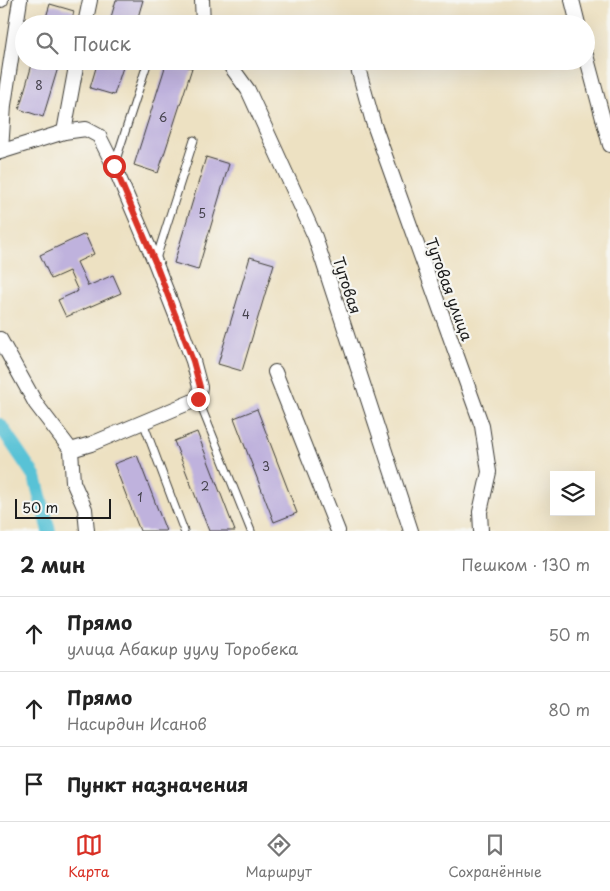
<!DOCTYPE html>
<html lang="ru">
<head>
<meta charset="utf-8">
<style>
	:root { --surface:#fff; --page:#f6f6f6; --text:#222; --muted:#767676; --line:#e0e0e0; --accent:#d93025 }
	body { margin:0; font-family:"Playpen Sans",sans-serif; background:var(--page); color:var(--text) }
	.controls { position:absolute; right:15px; bottom:15px; display:grid; overflow:hidden; border-radius:0px; box-shadow:0 5px 20px #0002 }
	.controls button { width:45px; height:45px; display:grid; place-items:center; padding:0; border:0; border-bottom:1px solid var(--line); background:var(--surface); color:var(--text); font:25px sans-serif }
	.scale { position:absolute; left:15px; bottom:12px; width:96px; box-sizing:border-box; padding-left:5px; border:2px solid #1c1c1c; border-top:0; font-size:14px; line-height:18px; white-space:nowrap; color:#1c1c1c; -webkit-text-stroke:4px #f6f6f2; paint-order:stroke }
	.stop { position:absolute; width:15px; height:15px; margin:-11px; border:4px solid #d93025; border-radius:50%; background:#fff }
	.stop.end { background:#d93025; border-color:#fff; box-shadow:0 1px 5px #0008 }
	.list { margin:0; padding:0; list-style:none }
	h2 { display:flex; justify-content:space-between; align-items:center; height:65px; margin:0; padding:0 20px; font-size:21px }
	h2 small { font-size:16px; font-weight:400; color:var(--muted) }
	.list li { display:grid; grid-template-columns:32px 1fr auto; gap:15px; align-items:center; box-sizing:border-box; height:75px; padding:0 20px; border-top:1px solid var(--line) }
	.list b { display:block; font-size:19px; white-space:nowrap }
	.list p { margin:0; font-size:16px; white-space:nowrap; color:var(--muted) }
	.list em { font-size:16px; font-style:normal; color:var(--muted) }
	.icon { flex:none; width:28px; height:28px; fill:none; stroke:currentColor; stroke-width:2; stroke-linecap:round; stroke-linejoin:round }
	.map { position:relative; flex:none; width:610px; height:531px; overflow:hidden }
	.search { position:absolute; background:var(--surface); box-shadow:0 5px 20px #0002; left:15px; right:15px; top:15px; height:55px; display:flex; align-items:center; gap:12px; box-sizing:border-box; padding:0 18px; border-radius:28px; color:var(--muted); font-size:19px }
	.sheet { height:290px; background:var(--surface) }
	nav { display:flex; justify-content:space-around; align-items:center; box-sizing:border-box; height:70px; border-top:1px solid var(--line); background:var(--surface); font-size:14px; color:var(--muted) }
	nav a { display:grid; justify-items:center; gap:2px }
	nav .on { color:var(--accent) }
	.map>svg:first-child { display:block }
	.lines { fill:none; stroke-linecap:round; stroke-linejoin:round }
	.canal { stroke:#59c2d6; stroke-width:14 }
	.building { fill:#bfb2dd }
	.service-casing { stroke:#3b3a35; stroke-width:9 }
	.minor-casing { stroke:#3b3a35; stroke-width:16 }
	.service { stroke:#fff; stroke-width:7 }
	.minor { stroke:#fff; stroke-width:14 }
	.route { stroke:#d93025; stroke-width:6 }
	.labels { text-anchor:middle; dominant-baseline:central; stroke-width:4.5; stroke-linejoin:round; paint-order:stroke }
	.number-label { font-size:12px; fill:#45424c }
	.street-label { font-size:15px; fill:#1c1c1c; stroke:#f6f6f2 }
</style>
</head>
<body>
<div class="map">
<svg width="610" height="531" viewBox="0 0 610 531">
	<rect width="100%" height="100%" fill="#f6f6f2"/>
	<filter id="ink" filterUnits="userSpaceOnUse"><feTurbulence type="fractalNoise" baseFrequency=".02" numOctaves="2"/><feDisplacementMap in="SourceGraphic" scale="10" xChannelSelector="R" yChannelSelector="G"/><feConvolveMatrix kernelMatrix="1 2 1 2 8 2 1 2 1" color-interpolation-filters="sRGB"/></filter>
	<filter id="wash" filterUnits="userSpaceOnUse"><feTurbulence type="fractalNoise" baseFrequency=".0096" numOctaves="4" result="noise"/><feDisplacementMap in="SourceGraphic" scale="20" xChannelSelector="R" yChannelSelector="G"/><feGaussianBlur stdDeviation="1.12" result="paint"/><feColorMatrix in="noise" values="0 0 0 0 0 0 0 0 0 0 0 0 0 0 0 0 0 1.4 0 .05"/><feComposite in="paint" operator="in"/></filter>
	<g filter="url(#wash)">
		<rect width="100%" height="100%" fill="#ede1c2"/>
		<g class="lines">
			<polyline class="canal" points="0,425 35,477 49,531"/>
		</g>
		<g id="blocks">
			<g class="building">
				<polygon points="116,0 143,0 136,24 109,24"/>
				<polygon points="50,4 74,11 71,24 44,24"/>
				<polygon points="33,61 60,61 43,117 19,109"/>
				<polygon points="98,61 125,61 114,95 90,88"/>
				<polygon points="167,61 192,68 158,173 134,165"/>
				<polygon points="206,157 229,164 198,270 174,263"/>
				<polygon points="85,234 94,254 77,262 88,286 113,275 121,293 66,317 58,300 78,291 69,271 51,279 40,255"/>
				<polygon points="250,257 274,264 242,371 218,364"/>
				<polygon points="257,409 297,513 274,522 234,418"/>
				<polygon points="197,432 235,531 209,531 174,441"/>
				<polygon points="137,455 166,531 140,531 114,464"/>
			</g>
		</g>
	</g>
	<g filter="url(#ink)">
		<use href="#blocks" fill-opacity="0" stroke="#3b3a35" stroke-width="1"/>
		<g class="lines">
			<defs>
				<g id="service">
					<polyline points="114,166 148,61"/>
					<polyline points="156,259 194,140"/>
					<polyline points="198,399 251,531"/>
					<polyline points="143,422 184,531"/>
				</g>
				<g id="minor">
					<polyline points="0,0 1,0"/>
					<polyline points="202,0 203,24"/>
					<polyline points="572,0 578,24"/>
					<polyline points="85,24 90,0"/>
					<polyline points="586,55 610,145"/>
					<polyline points="227,61 248,90 315,237 411,531"/>
					<polyline points="356,61 373,122 482,426 489,472 480,512 481,531"/>
					<polyline points="64,132 77,61"/>
					<polyline points="1,151 4,105 20,0"/>
					<polyline points="0,152 64,132 86,129 99,136 114,166 155,262 177,318 193,361 200,387 198,399 91,444 71,450 73,482 85,509 87,531"/>
					<polyline points="0,339 36,404 71,450"/>
					<polyline points="275,372 338,531"/>
				</g>
			</defs>
			<use href="#service" class="service-casing"/>
			<use href="#minor" class="minor-casing"/>
			<use href="#service" class="service"/>
			<use href="#minor" class="minor"/>
		</g>
	</g>
	<g class="lines" filter="url(#ink)">
		<polyline class="route" points="114,166 155,262 193,361 200,387 198,399"/>
	</g>
	<g class="labels">
		<g class="number-label">
			<text x="39" y="85">8</text>
			<text x="163" y="117">6</text>
			<text x="202" y="213">5</text>
			<text x="246" y="314">4</text>
			<text x="266" y="466">3</text>
			<text x="205" y="486">2</text>
			<text x="140" y="497">1</text>
		</g>
		<g class="street-label">
			<text transform="translate(348 285) rotate(72)">Тутовая</text>
			<text transform="translate(450 289) rotate(70)">Тутовая улица</text>
		</g>
	</g>
</svg>
<div class="controls">
<button><svg class="icon" aria-label="layers" viewBox="0 0 24 24"><path d="M12 4l9 5-9 5-9-5zM3 14l9 5 9-5"/></svg></button>
</div>
<div class="scale">50 m</div>
<div class="stop" style="left:114px;top:166px"></div>
<div class="stop end" style="left:198px;top:399px"></div>
<div class="search"><svg class="icon" aria-label="search" viewBox="0 0 24 24"><circle cx="10" cy="10" r="6"/><path d="M15 15l6 6"/></svg>Поиск</div>
</div>
<section class="sheet">
<h2>2 мин<small>Пешком · 130 m</small></h2>
<ul class="list">
<li><svg class="icon" aria-label="ahead" viewBox="0 0 24 24"><path d="M12 20V5M6 11l6-6 6 6"/></svg><div><b>Прямо</b><p>улица Абакир уулу Торобека</p></div><em>50 m</em></li>
<li><svg class="icon" aria-label="ahead" viewBox="0 0 24 24"><path d="M12 20V5M6 11l6-6 6 6"/></svg><div><b>Прямо</b><p>Насирдин Исанов</p></div><em>80 m</em></li>
<li><svg class="icon" aria-label="arrive" viewBox="0 0 24 24"><path d="M6 21V4h12l-3 4 3 4H6"/></svg><div><b>Пункт назначения</b></div></li>
</ul>
</section>
<nav>
<a class="on"><svg class="icon" aria-label="map" viewBox="0 0 24 24"><path d="M3 6l6-2 6 2 6-2v14l-6 2-6-2-6 2zM9 4v14M15 6v14"/></svg>Карта</a>
<a><svg class="icon" aria-label="directions" viewBox="0 0 24 24"><path d="M12 3l9 9-9 9-9-9zM9 14v-3h6M13 9l2 2-2 2"/></svg>Маршрут</a>
<a><svg class="icon" aria-label="saved" viewBox="0 0 24 24"><path d="M7 4h10v16l-5-4-5 4z"/></svg>Сохранённые</a>
</nav>
</body>
</html>
